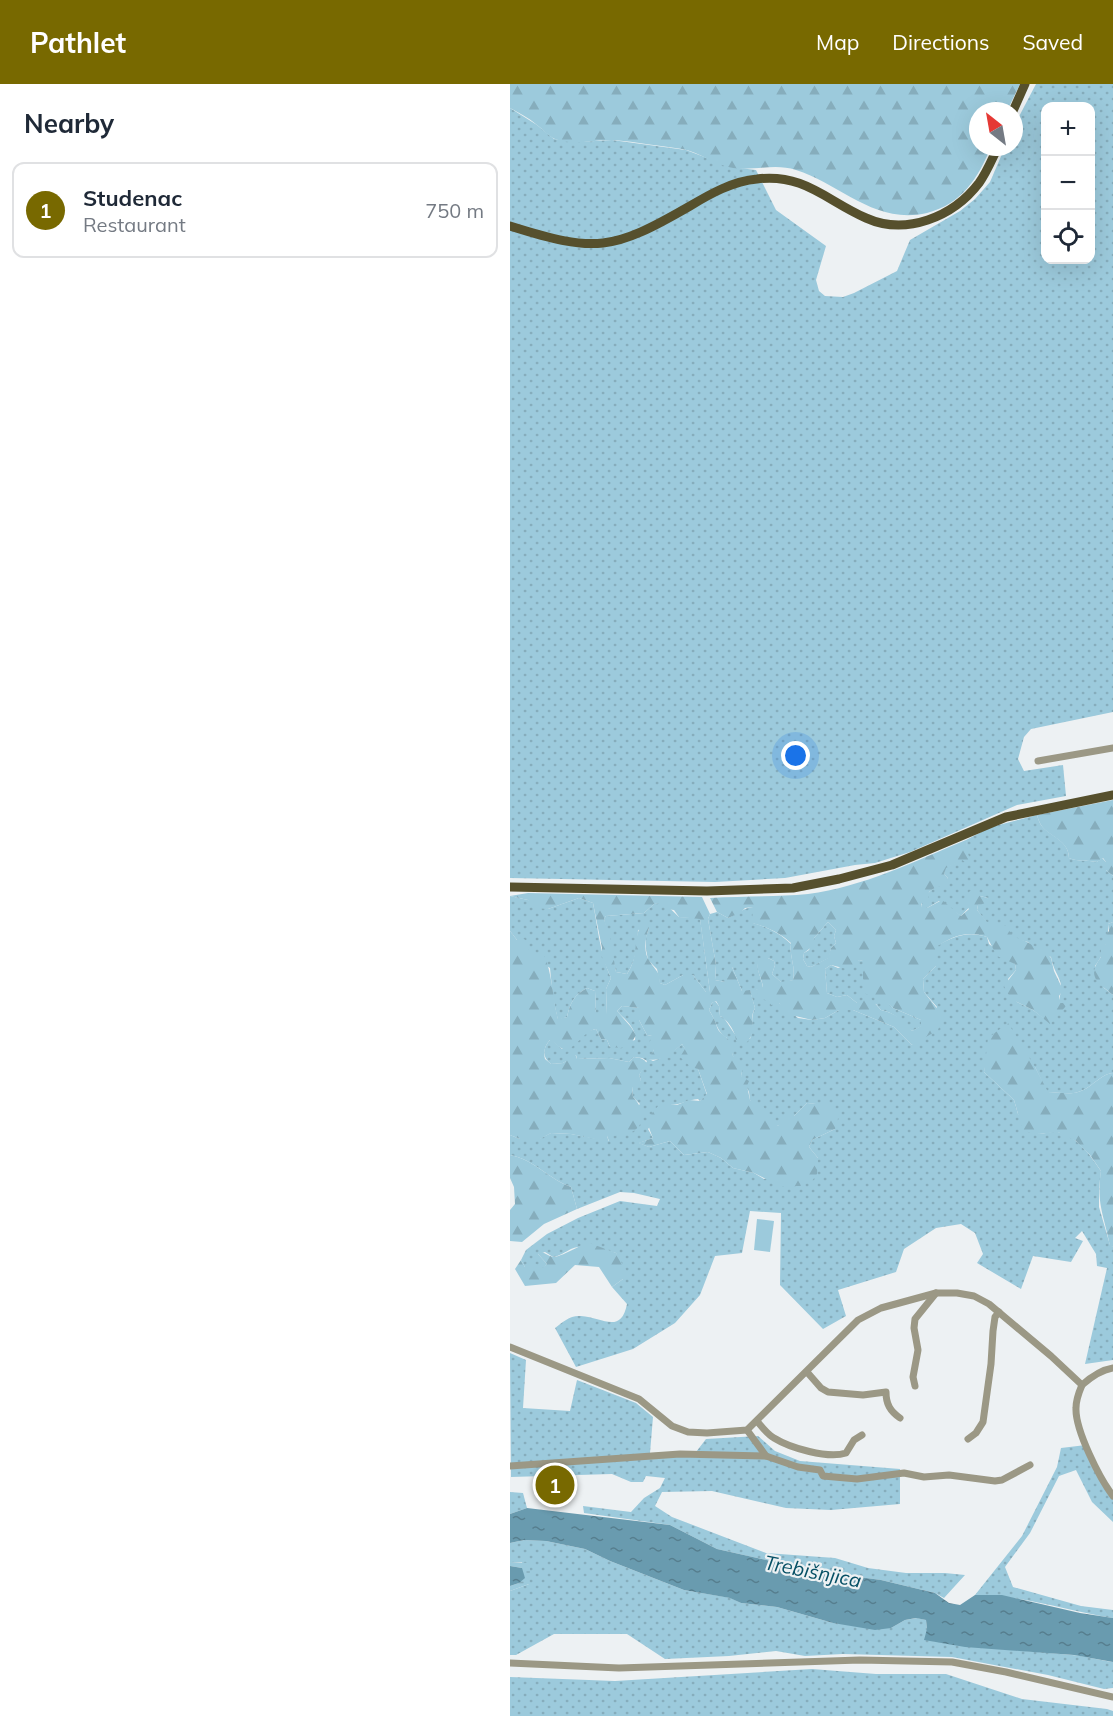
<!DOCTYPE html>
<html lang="en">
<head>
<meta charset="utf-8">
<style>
	:root { --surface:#fff; --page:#f6f6f7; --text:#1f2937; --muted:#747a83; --line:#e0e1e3; --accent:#786900 }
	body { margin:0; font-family:Mulish,sans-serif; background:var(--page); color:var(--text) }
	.controls { position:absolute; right:18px; top:18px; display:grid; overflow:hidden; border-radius:12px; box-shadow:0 6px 24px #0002 }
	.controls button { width:54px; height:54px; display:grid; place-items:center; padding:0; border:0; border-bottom:2px solid var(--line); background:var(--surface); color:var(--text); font:30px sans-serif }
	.compass { position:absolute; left:459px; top:18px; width:54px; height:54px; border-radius:50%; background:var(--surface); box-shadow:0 6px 24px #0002; rotate:329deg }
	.you { position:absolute; left:286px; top:672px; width:21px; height:21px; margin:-15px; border:4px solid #fff; border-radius:50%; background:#1a73e8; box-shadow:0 0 0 9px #1a73e833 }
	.badge { display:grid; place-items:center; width:39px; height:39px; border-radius:50%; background:var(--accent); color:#fff; font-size:20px; font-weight:700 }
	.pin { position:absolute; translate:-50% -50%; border:3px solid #fff; box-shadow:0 2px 6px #0006 }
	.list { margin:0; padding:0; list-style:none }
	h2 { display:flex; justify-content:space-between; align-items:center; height:78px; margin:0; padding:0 24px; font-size:26px }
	h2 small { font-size:20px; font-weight:400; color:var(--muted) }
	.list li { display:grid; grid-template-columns:39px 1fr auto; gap:18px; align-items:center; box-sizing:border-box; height:96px; margin:0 12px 12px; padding:0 12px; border:2px solid var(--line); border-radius:12px }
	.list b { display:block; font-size:22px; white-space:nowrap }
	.list p { margin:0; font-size:20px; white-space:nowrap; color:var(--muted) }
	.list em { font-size:20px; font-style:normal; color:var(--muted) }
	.icon { flex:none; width:33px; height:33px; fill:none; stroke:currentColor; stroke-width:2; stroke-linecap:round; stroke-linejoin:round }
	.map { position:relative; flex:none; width:603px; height:1632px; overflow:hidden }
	header { display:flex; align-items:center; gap:36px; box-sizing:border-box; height:84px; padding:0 30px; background:var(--accent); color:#fff }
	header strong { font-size:28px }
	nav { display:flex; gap:33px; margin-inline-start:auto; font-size:21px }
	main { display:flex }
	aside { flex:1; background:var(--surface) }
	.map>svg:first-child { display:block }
	.grass { fill:url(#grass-dots); fill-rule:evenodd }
	.forest { fill:url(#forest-firs); fill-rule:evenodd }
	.wetland { fill:url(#wetland-marsh) }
	.pitch { fill:#9ccadc }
	.water { fill:url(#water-ripples) }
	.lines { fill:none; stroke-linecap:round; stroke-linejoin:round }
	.minor { stroke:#9b9885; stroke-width:7 }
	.major { stroke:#56502d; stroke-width:9 }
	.labels { text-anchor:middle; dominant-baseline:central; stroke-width:4.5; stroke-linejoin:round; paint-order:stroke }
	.water-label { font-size:20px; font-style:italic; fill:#075065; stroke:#edf1f3 }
</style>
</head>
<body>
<header>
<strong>Pathlet</strong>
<nav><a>Map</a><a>Directions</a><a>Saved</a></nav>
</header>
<main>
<aside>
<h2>Nearby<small></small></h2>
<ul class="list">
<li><span class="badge">1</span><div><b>Studenac</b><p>Restaurant</p></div><em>750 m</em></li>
</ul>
</aside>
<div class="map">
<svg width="603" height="1632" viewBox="0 0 603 1632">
	<defs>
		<pattern id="grass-dots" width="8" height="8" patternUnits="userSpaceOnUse" patternTransform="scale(1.5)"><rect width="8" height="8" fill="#9ccadc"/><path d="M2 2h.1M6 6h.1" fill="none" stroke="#86adbc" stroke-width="1.8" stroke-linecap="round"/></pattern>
		<pattern id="forest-firs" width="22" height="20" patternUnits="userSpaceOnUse" patternTransform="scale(1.5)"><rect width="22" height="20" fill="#9ccadc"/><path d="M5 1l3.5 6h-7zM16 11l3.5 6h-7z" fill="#86adbc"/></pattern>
		<pattern id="wetland-marsh" width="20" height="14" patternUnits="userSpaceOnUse" patternTransform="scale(1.5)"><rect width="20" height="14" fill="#9ccadc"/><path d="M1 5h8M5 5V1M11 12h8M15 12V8" fill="none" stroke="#86adbc"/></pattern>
		<pattern id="water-ripples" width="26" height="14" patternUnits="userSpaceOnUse" patternTransform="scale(1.5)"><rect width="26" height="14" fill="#699baf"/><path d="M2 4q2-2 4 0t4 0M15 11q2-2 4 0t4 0" fill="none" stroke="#567e8e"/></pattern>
	</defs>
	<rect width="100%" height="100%" fill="#edf1f3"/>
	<g class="grass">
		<path d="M526 0H603V628L521 645 514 653 508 675 514 687 553 681 556 712 507 721 400 768 365 779 345 781 275 794 205 798 0 794V24L27 41 44 55 68 58 102 56 176 66 221 83 246 86 266 126 316 162 306 196 309 207 315 212 333 213 344 209 387 187 400 156 450 127 465 115 480 98 495 63H504V42ZM536 22H580V176H536Z"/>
		<path d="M527 731C528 734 529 738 531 741 540 753 559 756 559 774 569 778 577 776 587 778L592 774 596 778V786L603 792V838L598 840C599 856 594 870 585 882L594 904 603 911V989C590 990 581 1005 568 1008 559 1011 547 1008 537 1008L525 983 477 974 474 988 504 1016 508 1030 529 1050C535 1050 543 1047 548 1048 567 1052 581 1072 591 1087L589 1104V1123L600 1161 603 1163V1276L575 1280 597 1184 587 1182 586 1170 572 1147 565 1154 573 1157 561 1178 523 1172 511 1205 467 1179 473 1170 465 1149 451 1140 426 1144 394 1165 386 1188 328 1206 336 1232 313 1245 270 1201 271 1129 240 1127 232 1169 205 1172 190 1211 165 1239 123 1265 66 1283 45 1244C53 1238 60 1231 71 1232 92 1233 111 1251 117 1220L102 1203 113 1195 106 1169C91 1165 76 1159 61 1165 55 1168 50 1172 43 1173L35 1168 28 1170 37 1180 33 1185 15 1183 11 1176 16 1166 37 1150 68 1134 110 1117 147 1122 150 1115 124 1109 110 1108 67 1125 61 1103C39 1095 23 1075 0 1071V1051L10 1055H29L41 1049 61 1050 99 1057 97 1052 130 1020 123 1013 122 1002 131 996 129 991 137 977 132 974 124 973 119 978 99 974 67 975 66 971 53 979 41 980C32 973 32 964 41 955L52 965C72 960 69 948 86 945L91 955 97 956 100 963 125 956C127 944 114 935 107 927L112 922 130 924 129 936 137 951 142 952 144 966 139 975 143 977C155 973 163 968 172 960L188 985 197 1011 190 1017 188 1015C178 1016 170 1021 160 1021L138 1045 143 1054 129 1059 139 1063 160 1057 174 1071 198 1068 211 1074 223 1084 244 1089 254 1095 308 1074 299 1063 302 1056 325 1045 306 1020 297 1019 284 1032 272 1038 268 1042 258 1031 240 1016 239 1008 231 992 232 987 223 972 217 954C207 949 206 936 199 926L202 919 205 917 209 922 210 932 214 934 226 952 240 955C244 944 240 934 245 924L240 907H232L222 883 215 898 205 896 206 881 198 835 200 830 207 828 218 834C227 830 234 824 243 823V839C257 843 270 849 281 860 279 872 286 883 283 896L272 899 262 890 265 881 264 877 258 874H250C244 884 252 893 253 904L246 906 260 917 269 919 288 934 302 936 315 934 329 926H343L384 943 402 961 427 923 414 908 413 895 426 882V862C443 853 457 846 477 853L479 860 505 880 506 886 498 895 507 918 523 926 540 939C545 929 554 908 550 897 546 887 543 884 541 873L524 864 518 858 506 855 477 839 467 826 468 821 478 814 470 812 451 832 429 817 417 824H411C412 810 427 802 438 794L434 790 435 784C451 775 457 776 456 756L481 743Z"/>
		<path d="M0 812 18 816 38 825 69 814 83 819C88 845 90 870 101 894L96 905 97 930H86L85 907 77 904C64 911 60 919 57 933L48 936 43 914 40 884 18 870 0 847Z"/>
		<path d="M153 818 169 833 190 834 200 908H196L183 891H173L155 901 150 899 147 885 138 876 136 865V853L139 844 128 846C127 863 126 876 117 890L106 888 94 835 96 832 134 829 144 820Z"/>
		<polygon points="318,838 326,846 324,852 326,859 321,864 319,874 301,883 297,882 293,875 294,869 299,866 304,854"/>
		<path d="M349 876 354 877 353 895 383 924 411 936 412 942 402 947C392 937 384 928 371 926L366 920 347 919 337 911 327 913 317 909 315 885 321 881 328 884Z"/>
		<polygon points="0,1269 16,1276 13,1324 60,1327 67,1296 126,1319 143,1333 140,1369 186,1368 196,1355 248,1352 265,1367 290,1377 390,1385 390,1420 321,1426 276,1424 202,1407 152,1408 145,1422 162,1433 256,1469 325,1474 358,1484 396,1489 435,1489 455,1491 434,1514 425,1509 371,1496 305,1487 207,1465 160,1441 74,1429 73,1422 121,1428 134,1414 150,1404 155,1394 136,1392 133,1398 121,1398 102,1390 1,1393"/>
		<path d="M576 1361 603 1412V1438L582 1418 566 1386 549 1392 520 1449 495 1483 503 1503 571 1522 603 1526V1534C557 1527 512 1511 465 1511L512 1452 547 1383 551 1364Z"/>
		<polygon points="0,1408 13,1409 17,1424 0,1430"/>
		<path d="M14 1456 36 1457 75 1465 100 1477 174 1506 221 1514 231 1519 267 1523 323 1539 381 1544 395 1536 407 1534 416 1536 417 1545 423 1557C469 1564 515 1567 562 1571 575 1572 589 1576 603 1578V1604L594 1605 538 1591 442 1573 333 1570 295 1572 266 1567 219 1572 155 1575 117 1550H44L6 1571H0V1507L19 1500 12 1478H0V1459Z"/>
		<polygon points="302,1585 366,1590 436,1590 512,1615 597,1625 603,1627 603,1632 0,1632 0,1593 105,1597"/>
	</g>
	<g class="forest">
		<path d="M0 0H510L497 27H468V63H481C468 94 452 120 417 129 364 141 331 100 286 86 265 79 244 87 223 84 205 81 189 68 172 65 149 62 126 58 104 56 84 55 64 62 45 55 38 52 33 45 27 41 19 34 9 29 0 24Z"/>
		<path d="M603 716V792L596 786V778L593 774 587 778C577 776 568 778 559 774 559 756 539 753 531 741 529 738 528 734 527 731Z"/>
		<path d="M456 756 457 767 460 775 457 779 452 776 436 784 434 790 438 794 432 802 426 803 419 808 418 815 411 820V824H417L432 816 451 832 459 825 452 817 460 807 465 806 470 812 478 814 476 819 468 821 467 826 477 838 485 837 487 842H497C501 853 506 853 515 857 524 861 522 863 534 865L541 874 544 887 553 906 549 912V919H553L556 922 540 940 523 926 507 918 498 910 494 902 506 886 505 880 487 872 477 853C457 846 443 852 426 863V882L413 895 414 908 433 932 428 946 402 961 384 943 343 926H329L315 934 302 936 277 930 269 919 261 921 260 917C252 916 249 913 245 906L253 903C252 893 244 884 249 874H258L264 877 265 881 262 890 271 898 283 896C286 883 279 872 281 859 270 849 257 843 242 839L243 823 235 824 230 829 218 834 207 828 200 814C232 812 266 813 298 810 353 803 405 777 456 756ZM318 838 326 846 324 852 326 859 321 864 318 874 301 883 297 882 293 875 294 869 303 862 304 854ZM349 876 353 877V895L355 902 352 906 356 910 370 913 383 924 411 936V942L402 947C396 937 383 928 371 926L361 915 353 916 347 919 337 911 327 913 317 909 315 885 321 881 337 885Z"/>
		<path d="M18 809 192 813 200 830 198 835 206 881 205 896 215 898 214 885 222 883 232 907 240 906 245 924C237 938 250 947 234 961L226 957C226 948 217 935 210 932L209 922 206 917 202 919 199 926C203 933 205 936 207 943 209 949 213 950 217 954 221 958 222 966 223 972L229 975 233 983 231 992 239 997 237 1002 240 1016 253 1022 258 1030 262 1031 268 1042 274 1032H284L297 1019C315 1021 336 1019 325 1045L302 1056 299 1063 308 1074 307 1090 302 1097 290 1102H270L244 1089 223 1084 211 1074 198 1068 174 1071 160 1057 139 1063 128 1059 143 1054C136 1037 136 1036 149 1021H167L179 1016 190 1017 197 1010 188 985 181 983 170 973 175 965 172 960 162 969 161 974C153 972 146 978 138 975L144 966 139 960 142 952 137 951 129 936 125 933 129 924 112 922 107 927 121 943 126 951 122 958 111 964 100 963 97 956 91 955 86 945C73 947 63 969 53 965 48 963 45 958 40 956 35 961 33 968 35 975L41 980 53 979 56 977 55 971 64 967 67 975 99 974 119 978 124 973C132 974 136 975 138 983L133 985 129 991 131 996 127 1002 122 1003 123 1013C135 1025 137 1043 118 1050 112 1052 103 1051 97 1052L99 1058 61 1050 41 1049 30 1055H10L0 1051V847L7 856 14 855 19 859V870L33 869C43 890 42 913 48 935L57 933C60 919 64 911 77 904L85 907 86 929 97 930 96 905 101 894 92 873V864L83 819 69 814 38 825 23 824 18 816 0 812ZM153 819 156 825 164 826 169 833 190 835 200 908H196L183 891H173L155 901 150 899C150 888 146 887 140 878 133 869 135 854 139 844L137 840H132C122 854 130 871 117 890L106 888 100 853 94 835 96 832 134 829 144 820Z"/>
		<path d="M603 838V911C588 898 576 893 591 873V864L596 860 594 853 599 847 598 840Z"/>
		<path d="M498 939 525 983 538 1008C547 1008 559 1011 568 1008 581 1005 590 990 603 989V1163L600 1162C594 1131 586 1119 591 1087L580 1071 566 1057 548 1048 529 1050 513 1047 504 1016 474 988 478 954Z"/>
		<path d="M0 1071C23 1075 39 1095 61 1103L67 1125 34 1140 12 1158 0 1157V1126L5 1120 4 1103 0 1094Z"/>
		<path d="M77 1158 106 1169 117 1188 113 1195 102 1203 89 1183 65 1181 46 1199 15 1202 5 1185 11 1176 15 1183 26 1180 33 1184 37 1180 28 1170 29 1167C34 1168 38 1172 43 1173 48 1174 73 1161 77 1158Z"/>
	</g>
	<polygon class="wetland" points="0,1478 18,1479 20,1485 19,1500 0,1507 0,1502 9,1499 12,1484 0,1482"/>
	<polygon class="pitch" points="247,1135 264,1137 260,1168 244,1166"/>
	<g class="water">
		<polygon points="17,1424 160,1441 207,1465 305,1487 371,1496 425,1509 439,1519 450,1521 465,1511 492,1511 570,1529 603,1534 603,1578 564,1571 455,1563 414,1556 417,1545 416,1536 406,1534 395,1536 381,1544 365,1546 323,1539 267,1523 231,1519 220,1514 174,1506 100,1477 75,1465 36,1457 14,1456 0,1459 0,1430"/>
		<polygon points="0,1482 12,1484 15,1494 9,1499 0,1502"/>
	</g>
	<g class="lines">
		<g class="minor">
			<polyline points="528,677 603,664"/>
			<path d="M0 1263 129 1315 162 1342 178 1348 197 1349 237 1346 348 1236 371 1224 426 1209H447L464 1212 479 1220 541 1272 572 1301C569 1308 566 1317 566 1324 565 1346 590 1395 603 1412"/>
			<path d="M297 1288 311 1304 318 1308 353 1311 376 1308C376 1320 380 1327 390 1334"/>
			<path d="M572 1301C581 1293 591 1286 603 1284"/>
			<polyline points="405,1302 403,1293 408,1266 404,1244 405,1235 426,1209"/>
			<path d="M247 1337C252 1343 257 1350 264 1354 280 1364 318 1375 336 1369L344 1356 352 1351"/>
			<polyline points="237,1346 256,1372 288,1383 310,1386 313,1392 347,1395 394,1389 414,1393 439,1391 485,1397 492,1396 520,1381"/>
			<polyline points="458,1355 466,1349 473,1338 481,1280 483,1247 485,1233 489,1228"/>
			<polyline points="0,1382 170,1370 256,1372"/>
			<polyline points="0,1579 109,1584 350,1576 442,1578 496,1588 603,1613"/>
		</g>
		<g class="major">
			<polyline points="503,27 515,0"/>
			<path d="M0 142C86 169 102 167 180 122 200 110 223 97 247 95 294 89 317 117 356 134 396 152 443 133 469 99 477 88 482 75 488 63"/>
			<polyline points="0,803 197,807 283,804 329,795 382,781 496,733 603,711"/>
		</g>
	</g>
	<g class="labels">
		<g class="water-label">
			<text transform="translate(303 1487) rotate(11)">Trebišnjica</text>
		</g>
	</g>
</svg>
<div class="controls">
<button>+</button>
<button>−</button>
<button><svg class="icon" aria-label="locate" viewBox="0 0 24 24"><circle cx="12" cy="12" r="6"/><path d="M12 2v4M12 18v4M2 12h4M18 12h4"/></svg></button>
</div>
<svg class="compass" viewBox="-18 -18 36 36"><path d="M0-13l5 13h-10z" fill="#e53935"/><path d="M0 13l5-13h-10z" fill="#747a83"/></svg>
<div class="you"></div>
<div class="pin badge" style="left:45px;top:1401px">1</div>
</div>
</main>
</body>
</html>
